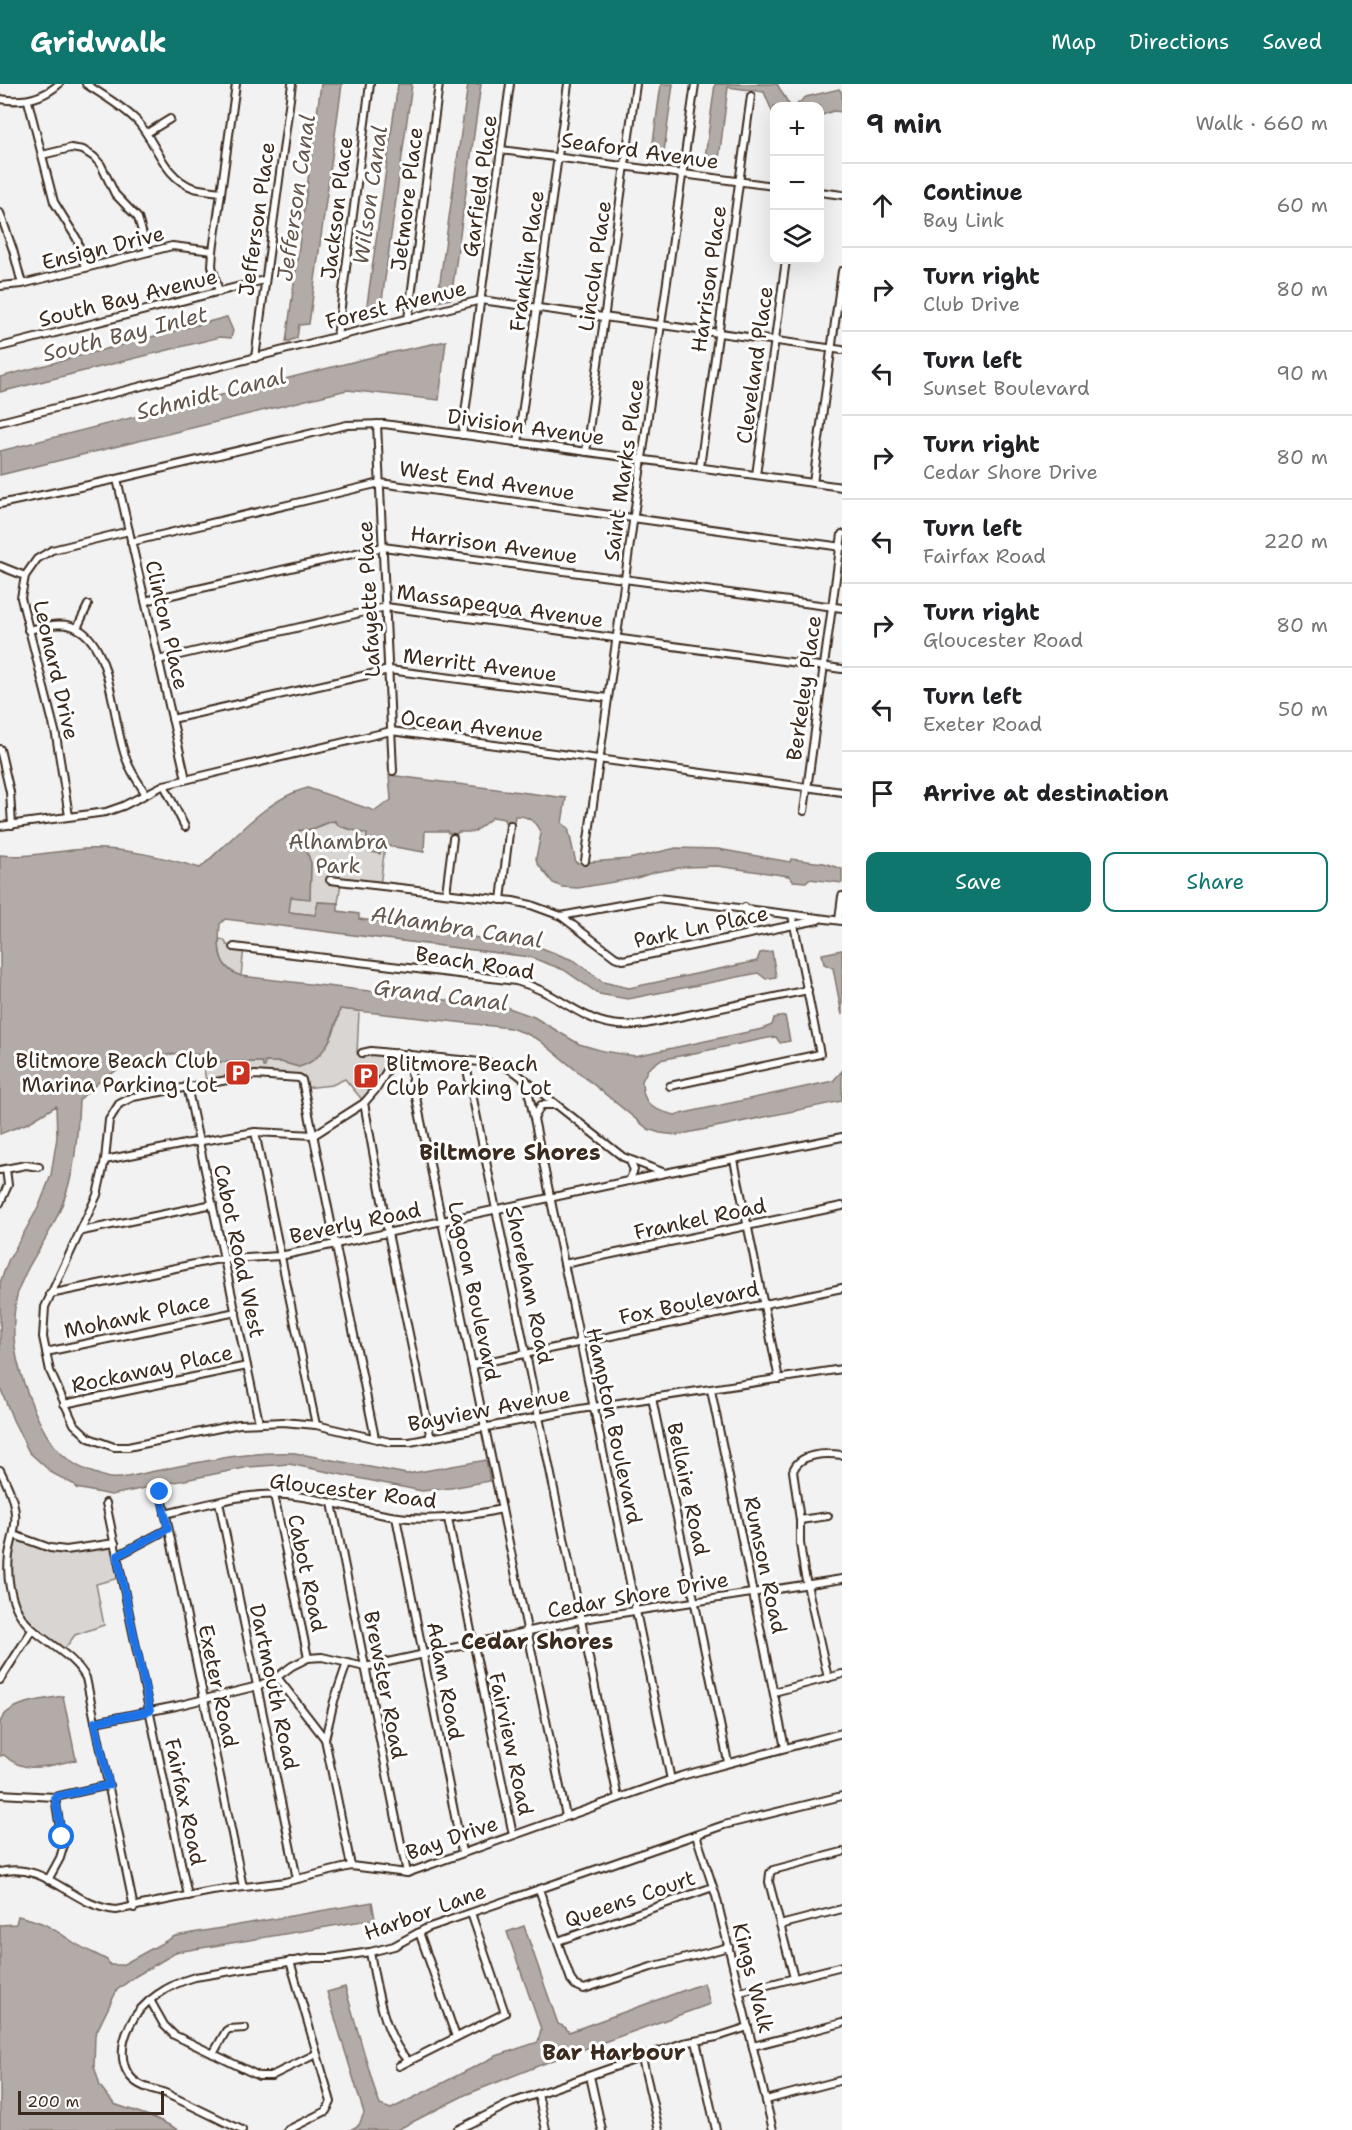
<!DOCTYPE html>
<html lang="en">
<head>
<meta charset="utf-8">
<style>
	:root { --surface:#fff; --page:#f6f6f6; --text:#202124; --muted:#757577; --line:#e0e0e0; --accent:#0f766e }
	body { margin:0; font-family:"Shantell Sans",sans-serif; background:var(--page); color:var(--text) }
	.controls { position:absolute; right:18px; top:18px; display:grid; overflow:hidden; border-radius:12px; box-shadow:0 6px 24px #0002 }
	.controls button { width:54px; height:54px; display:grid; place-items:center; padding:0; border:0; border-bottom:2px solid var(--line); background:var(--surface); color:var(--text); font:30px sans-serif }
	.scale { position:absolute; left:18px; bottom:15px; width:146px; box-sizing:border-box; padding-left:6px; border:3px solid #3b2a1e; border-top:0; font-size:16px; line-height:21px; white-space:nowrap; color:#3b2a1e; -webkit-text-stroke:4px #fff; paint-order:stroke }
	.stop { position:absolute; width:18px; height:18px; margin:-14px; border:4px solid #1a73e8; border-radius:50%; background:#fff }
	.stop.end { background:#1a73e8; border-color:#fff; box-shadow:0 2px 6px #0008 }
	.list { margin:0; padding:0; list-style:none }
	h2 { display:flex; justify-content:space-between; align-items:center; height:78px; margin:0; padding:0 24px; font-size:26px }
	h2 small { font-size:20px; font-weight:400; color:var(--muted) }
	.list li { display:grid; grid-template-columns:39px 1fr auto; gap:18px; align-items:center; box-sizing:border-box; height:84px; padding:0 24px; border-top:2px solid var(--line) }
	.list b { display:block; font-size:22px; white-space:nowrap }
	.list p { margin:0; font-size:20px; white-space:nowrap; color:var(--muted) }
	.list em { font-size:20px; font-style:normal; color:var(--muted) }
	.actions { display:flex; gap:12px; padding:18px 24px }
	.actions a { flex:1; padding:14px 0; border:2px solid var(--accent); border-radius:12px; text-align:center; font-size:21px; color:var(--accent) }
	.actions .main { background:var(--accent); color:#fff }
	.icon { flex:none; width:33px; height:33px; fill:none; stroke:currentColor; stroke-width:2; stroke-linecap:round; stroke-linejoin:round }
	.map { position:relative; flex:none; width:842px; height:2046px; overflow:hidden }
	header { display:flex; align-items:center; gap:36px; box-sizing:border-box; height:84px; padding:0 30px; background:var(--accent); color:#fff }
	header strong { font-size:28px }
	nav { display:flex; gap:33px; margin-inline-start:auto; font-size:21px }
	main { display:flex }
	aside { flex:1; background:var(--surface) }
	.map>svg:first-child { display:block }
	.green { fill:#d8d5d2; stroke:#8a8078; stroke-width:1.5 }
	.water { fill:#b2aba7; stroke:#827770; stroke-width:1.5 }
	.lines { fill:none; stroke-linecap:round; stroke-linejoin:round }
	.minor-casing { stroke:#3b2a1e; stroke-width:10 }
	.minor { stroke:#fff; stroke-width:6 }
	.route { stroke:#1a73e8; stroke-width:8 }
	.labels { text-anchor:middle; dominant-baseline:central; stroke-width:6; stroke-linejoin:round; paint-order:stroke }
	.street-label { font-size:21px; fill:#3b2a1e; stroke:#fff }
	.park-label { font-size:21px; fill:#62554b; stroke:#fff }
	.poi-label { font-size:21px; fill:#3b2a1e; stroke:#fff; text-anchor:end }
	.water-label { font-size:22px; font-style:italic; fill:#65574e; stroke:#fff }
	.neighbourhood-label { font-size:22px; font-weight:bold; fill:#3b2a1e; stroke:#fff }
</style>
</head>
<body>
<header>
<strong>Gridwalk</strong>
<nav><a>Map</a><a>Directions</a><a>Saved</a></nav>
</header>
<main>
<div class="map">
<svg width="842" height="2046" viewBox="0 0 842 2046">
	<rect width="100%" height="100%" fill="#f3f2f2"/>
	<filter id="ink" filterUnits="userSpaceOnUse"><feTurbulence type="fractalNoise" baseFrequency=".0167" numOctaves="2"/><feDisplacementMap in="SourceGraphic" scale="12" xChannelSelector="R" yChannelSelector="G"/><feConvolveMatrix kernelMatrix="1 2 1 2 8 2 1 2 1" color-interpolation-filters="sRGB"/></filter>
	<g filter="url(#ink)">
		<g class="green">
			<polygon points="333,737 339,742 368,750 385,761 380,802 341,798 338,819 318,818 316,831 289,828 290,813 310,814 311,779 299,746 308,747"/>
			<path d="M219 855 224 856 227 861 244 863 241 892C223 886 219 874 219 855Z"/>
			<path d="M340 925 359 927 357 970 361 971 368 968 395 970 372 1009 364 1018 345 995 332 1001 305 1004 302 994 255 990 206 998 203 978H263V982L265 978H281L299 983C327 963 333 960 340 925Z"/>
			<path d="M15 1454 68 1469 113 1463 119 1494 96 1500 104 1541 75 1551 63 1567C54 1560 41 1553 33 1544 9 1519 7 1485 15 1454Z"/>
		</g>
		<g class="water">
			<polygon points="321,0 342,0 309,240 299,241 297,254 286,258"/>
			<polygon points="398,0 412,0 380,231 365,235"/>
			<polygon points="468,0 481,0 451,215 437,218"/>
			<polygon points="661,0 673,0 664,68 652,66"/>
			<polygon points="715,0 777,0 790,22 774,22 774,32 764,8 728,3 719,75 705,74"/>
			<polygon points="839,5 842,9 842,28 833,27 820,32 820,22 795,22 806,13"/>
			<polygon points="227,233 233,247 231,254 220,253 0,308 0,293"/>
			<polygon points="446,257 439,316 347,306 0,391 0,367 380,271"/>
			<path d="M389 691 566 714 562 739 568 744 576 779 629 775 676 764 718 765 790 778 791 775 824 779 842 785V799L809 795 806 798 793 797 789 792 717 782 685 783 655 788 637 794 578 804 562 803 553 799 537 779 536 774 541 750C536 737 528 731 515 732L514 739H505L504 735 493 733 474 748H458L457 750 448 749 447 747H425L424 768 383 761 380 770 366 767 367 750 339 742 335 737C323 737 316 748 299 746L311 779 310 815 291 813 289 828 315 831 318 818 338 819V827L359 830V835L411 842 412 840 448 844V850L534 861 575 877 603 898 629 904 757 877 760 869 772 867 776 893 766 895 758 889 628 915 599 910 564 886 530 873 225 835 220 840C218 862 216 883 241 892L506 923 534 933 579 960 603 967 635 972 762 945 772 941 774 934 785 932 790 957 780 959 776 953 768 954 660 976 648 985 642 997C642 1022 654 1026 675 1031L833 997 842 987V1017L677 1051 660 1049 648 1045 539 956 525 949 510 944 340 925C334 949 326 975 299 983L281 978H265V983H263L262 978H203L201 971 179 969 131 977 100 997 79 1016C77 1062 75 1097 54 1139 41 1165 22 1187 16 1216 10 1252 16 1280 29 1313 42 1348 57 1377 94 1389 99 1390 105 1394 111 1394 123 1396 147 1388 160 1386 205 1377 249 1367 295 1369L407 1390 486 1376 490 1397 451 1404 422 1407 289 1380 249 1383 111 1411 76 1404 75 1401 52 1389 29 1368 13 1336 0 1303V1199L8 1177 39 1122 51 1091 57 1053 56 1022 28 1039 0 1050V771C29 774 56 767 84 765 123 763 163 773 200 784 230 758 268 713 308 704L375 727 391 716Z"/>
			<polygon points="842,866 842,931 833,884 824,880 822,870"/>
			<path d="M63 1612 76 1676C49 1681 26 1692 4 1671L0 1672C0 1662 0 1648 0 1639 6 1618 46 1615 63 1612Z"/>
			<path d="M372 1818 375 1835 177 1868 136 1892 117 1906 95 1951 94 1982 100 2002 114 2020 155 2034 179 2046H0V1841L16 1840 18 1832C45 1838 52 1844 73 1858 84 1865 96 1870 107 1876L110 1881H122L175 1852Z"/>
			<polygon points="524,1842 558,1940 565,1943 569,1948 704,1899 710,1920 548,1978 465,2011 397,2046 350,2046 359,2041 364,2029 327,1908 345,1903 376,2010 380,2021 391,2025 496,1972 538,1958 541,1945 507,1848"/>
		</g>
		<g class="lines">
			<defs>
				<g id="minor">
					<path d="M86 0C104 12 124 23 138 38 157 60 164 94 194 104 203 106 212 107 221 108"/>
					<path d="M0 15C23 19 42 15 59 0"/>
					<polyline points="28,17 54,118 77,155 85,184"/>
					<polyline points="147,49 170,35"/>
					<polyline points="501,66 774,102"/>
					<polyline points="42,71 71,64 83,66 94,73 101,81 115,110 138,134 148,168"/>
					<polyline points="820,108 842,111"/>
					<polyline points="0,129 13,166 22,200"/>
					<polyline points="0,202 22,200 172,162 213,167"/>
					<polyline points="219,208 212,182 213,167 236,0"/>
					<polyline points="408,235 439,0"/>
					<polyline points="337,253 370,0"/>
					<polyline points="0,263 264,196"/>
					<polyline points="255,274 292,0"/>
					<polyline points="0,338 481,216 842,266"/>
					<polyline points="377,340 393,687"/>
					<polyline points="462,351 510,0"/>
					<polyline points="518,359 568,0"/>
					<polyline points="586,368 636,0"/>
					<polyline points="700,383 751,12"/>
					<polyline points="756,391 786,176"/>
					<polyline points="117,395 186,695"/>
					<polyline points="813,399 842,187"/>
					<polyline points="0,420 117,395 347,341 384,340 842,403"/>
					<polyline points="131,458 380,399 842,463"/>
					<polyline points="0,482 25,492"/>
					<polyline points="145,517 383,463 842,524"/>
					<polyline points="77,544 88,521"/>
					<path d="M28 546C44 543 63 536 78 545 114 564 112 642 127 677 131 688 139 699 145 709"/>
					<polyline points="158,576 386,523 842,585"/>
					<polyline points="172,635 389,586 608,614"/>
					<polyline points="0,665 10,708 12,741"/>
					<polyline points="164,701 185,743"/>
					<polyline points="804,727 842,450"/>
					<polyline points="69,732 56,651 21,514 25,492 37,475 52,466 129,447"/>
					<polyline points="0,742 106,728 123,722 164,701 391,647 842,708"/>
					<polyline points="585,777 695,0"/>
					<polyline points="330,796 513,817 531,821 561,832 658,814 842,837"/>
					<polyline points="446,809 453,754"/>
					<polyline points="501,816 510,741"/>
					<polyline points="745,823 750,850"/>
					<polyline points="561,832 615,873 623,876 818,836"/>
					<polyline points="839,836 842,812"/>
					<path d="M234 863 516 897C569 911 584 949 645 940L808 906"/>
					<polyline points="362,969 371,967 490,979 504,982 515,988 623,1073 665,1089 842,1053"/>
					<polyline points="407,970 566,1732"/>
					<polyline points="465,976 618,1714"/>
					<polyline points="526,996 671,1696"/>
					<polyline points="187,1002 259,1338"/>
					<polyline points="670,1002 820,970 792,831"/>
					<polyline points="364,1019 388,1149 431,1355"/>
					<polyline points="535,1033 541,1021 556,1021"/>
					<polyline points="255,1048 316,1341"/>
					<polyline points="105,1076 190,1059 255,1048 314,1051 364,1019 377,1004 397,969"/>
					<polyline points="734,1076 779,1295"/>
					<polyline points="0,1086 26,1081 39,1083"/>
					<polyline points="629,1097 634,1086 630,1077"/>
					<polyline points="0,1119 8,1101 6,1085"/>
					<polyline points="82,1147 213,1120"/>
					<polyline points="564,1180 842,1122"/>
					<polyline points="50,1210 214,1176 280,1172 665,1089"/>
					<polyline points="46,1268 236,1228"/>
					<polyline points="472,1281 842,1204"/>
					<polyline points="711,1306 785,1664"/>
					<polyline points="652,1314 728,1678"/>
					<polyline points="64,1320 247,1282"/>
					<polyline points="375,1354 302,996 299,994 255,991 133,1013 119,1020 109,1036 105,1076 97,1111 45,1223 43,1253 50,1287 74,1340 89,1354 114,1363 128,1363 239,1340 283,1338 316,1341 390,1358 410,1358 580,1325 842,1285"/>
					<path d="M0 1386C7 1400 14 1414 15 1430 17 1444 11 1457 9 1471 7 1488 9 1506 15 1521 29 1555 69 1563 86 1594L134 1824"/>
					<polyline points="161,1408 243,1803"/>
					<polyline points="274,1411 308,1574"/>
					<polyline points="219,1418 297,1795"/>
					<polyline points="106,1419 188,1812"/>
					<polyline points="332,1419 407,1789"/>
					<path d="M165 1430C205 1421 245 1408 286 1411 318 1413 349 1424 380 1430 422 1439 461 1434 502 1425"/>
					<polyline points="396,1433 462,1768"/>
					<polyline points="448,1435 513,1751"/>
					<polyline points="800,1436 828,1432"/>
					<polyline points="14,1451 50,1464 66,1466 115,1459"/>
					<polyline points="117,1472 168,1445"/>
					<polyline points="277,1593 325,1655 351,1782"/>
					<path d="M828 1594 804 1487 800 1459V1436L793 1387C799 1369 826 1369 842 1371"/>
					<polyline points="0,1596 32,1546"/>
					<polyline points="774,1608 842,1590"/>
					<polyline points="95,1638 176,1622 258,1602 277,1593 292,1582 308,1574 322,1573 365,1583 589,1534 842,1495"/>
					<polyline points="325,1655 334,1617 347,1579"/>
					<polyline points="0,1710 55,1713 109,1701"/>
					<polyline points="696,1751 716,1812 773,2046"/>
					<path d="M0 1788C48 1777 71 1822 116 1826L212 1807 285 1798 351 1782 407 1789 681 1692 842 1649"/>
					<polyline points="48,1796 60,1774 63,1764 55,1713"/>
					<polyline points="539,1805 571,1896 575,1901 584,1905 651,1883 729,1863"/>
					<polyline points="780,1841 842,1825"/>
					<polyline points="419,1848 456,1953"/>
					<polyline points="558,1857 713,1803"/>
					<path d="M370 1868C376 1901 384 1952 408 1977"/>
					<polyline points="794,1894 769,1798 770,1789 773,1786 842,1768"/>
					<polyline points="740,1908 842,1882"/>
					<polyline points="150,1916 164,1941 174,1951 259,1992 271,1992 316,1970"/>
					<polyline points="696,1957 716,2046"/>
					<polyline points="753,1962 842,1939"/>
					<polyline points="213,1970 226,1947 229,1945 245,1944"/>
					<polyline points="642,1974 659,2046"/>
					<polyline points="399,1982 505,1929 471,1829"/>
					<polyline points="590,1992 602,2046"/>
					<polyline points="538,2010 546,2046"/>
					<polyline points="766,2016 842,1996"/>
					<path d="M242 2046C218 2035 195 2023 171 2012 163 2007 154 2006 145 2003 118 1992 119 1963 130 1941 141 1917 170 1900 195 1893L313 1874H331L370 1868 394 1862 427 1844 724 1741 842 1712"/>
					<polyline points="288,2046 326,2027 331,2018 290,1877"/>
					<polyline points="457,2046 511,2019 683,1959 717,1953 748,1943"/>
				</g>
			</defs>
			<use href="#minor" class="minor-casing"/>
			<use href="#minor" class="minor"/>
		</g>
	</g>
	<g class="lines" filter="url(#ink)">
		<polyline class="route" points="62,1753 55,1713 109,1701 95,1638 150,1627 117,1472 168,1445 160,1408"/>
	</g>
	<defs>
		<symbol id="parking-square" viewBox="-11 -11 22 22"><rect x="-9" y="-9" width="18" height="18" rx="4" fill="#c8321e" stroke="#fff"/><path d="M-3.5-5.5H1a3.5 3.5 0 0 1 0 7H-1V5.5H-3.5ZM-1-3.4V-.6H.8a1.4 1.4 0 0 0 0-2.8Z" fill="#fff"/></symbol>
	</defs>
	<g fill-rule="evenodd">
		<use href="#parking-square" x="223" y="974" width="30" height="30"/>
		<use href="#parking-square" x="351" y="977" width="30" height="30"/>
	</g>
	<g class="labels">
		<g class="street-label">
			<text transform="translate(640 67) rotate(8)">Seaford Avenue</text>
			<text transform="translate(480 102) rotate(-82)">Garfield Place</text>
			<text transform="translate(407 115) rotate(-83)">Jetmore Place</text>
			<text transform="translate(337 124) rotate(-83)">Jackson Place</text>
			<text transform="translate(257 135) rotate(-82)">Jefferson Place</text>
			<text transform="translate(103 164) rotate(-14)">Ensign Drive</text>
			<text transform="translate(527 177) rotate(-82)">Franklin Place</text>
			<text transform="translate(595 182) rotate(-82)">Lincoln Place</text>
			<text transform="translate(709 195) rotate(-82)">Harrison Place</text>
			<text transform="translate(128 214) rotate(-14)">South Bay Avenue</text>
			<text transform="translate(396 221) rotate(-14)">Forest Avenue</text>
			<text transform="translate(755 281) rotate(-82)">Cleveland Place</text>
			<text transform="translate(526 343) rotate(8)">Division Avenue</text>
			<text transform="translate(624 386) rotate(-82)">Saint Marks Place</text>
			<text transform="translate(487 397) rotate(8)">West End Avenue</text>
			<text transform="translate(494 461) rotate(8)">Harrison Avenue</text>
			<text transform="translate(369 515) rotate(-93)">Lafayette Place</text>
			<text transform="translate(500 522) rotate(8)">Massapequa Avenue</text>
			<text transform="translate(167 541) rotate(77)">Clinton Place</text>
			<text transform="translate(480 581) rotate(7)">Merritt Avenue</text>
			<text transform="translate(56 586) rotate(77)">Leonard Drive</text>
			<text transform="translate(804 604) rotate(-82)">Berkeley Place</text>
			<text transform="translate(472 642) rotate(7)">Ocean Avenue</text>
			<text transform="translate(701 843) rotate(-12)">Park Ln Place</text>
			<text transform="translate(475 879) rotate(9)">Beach Road</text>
			<text transform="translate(700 1135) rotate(-12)">Frankel Road</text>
			<text transform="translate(355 1139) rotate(-12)">Beverly Road</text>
			<text transform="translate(239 1167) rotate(78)">Cabot Road West</text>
			<text transform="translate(529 1201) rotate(78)">Shoreham Road</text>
			<text transform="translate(474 1207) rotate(78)">Lagoon Boulevard</text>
			<text transform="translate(689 1219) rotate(-12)">Fox Boulevard</text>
			<text transform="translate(137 1232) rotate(-12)">Mohawk Place</text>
			<text transform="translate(152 1285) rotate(-12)">Rockaway Place</text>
			<text transform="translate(489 1325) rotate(-11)">Bayview Avenue</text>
			<text transform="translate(614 1342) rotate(78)">Hampton Boulevard</text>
			<text transform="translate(688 1405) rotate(78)">Bellaire Road</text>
			<text transform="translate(353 1407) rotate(7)">Gloucester Road</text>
			<text transform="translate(765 1481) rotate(78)">Rumson Road</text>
			<text transform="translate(307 1489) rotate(78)">Cabot Road</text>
			<text transform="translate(638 1511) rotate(-10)">Cedar Shore Drive</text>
			<text transform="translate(445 1597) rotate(79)">Adam Road</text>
			<text transform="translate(385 1601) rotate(79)">Brewster Road</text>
			<text transform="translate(218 1602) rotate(78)">Exeter Road</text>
			<text transform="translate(274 1603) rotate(78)">Dartmouth Road</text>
			<text transform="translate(511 1660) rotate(78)">Fairview Road</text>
			<text transform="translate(185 1718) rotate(78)">Fairfax Road</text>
			<text transform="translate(452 1754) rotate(-19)">Bay Drive</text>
			<text transform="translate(630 1815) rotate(-19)">Queens Court</text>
			<text transform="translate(425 1828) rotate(-20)">Harbor Lane</text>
			<text transform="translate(753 1894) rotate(76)">Kings Walk</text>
		</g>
		<g class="park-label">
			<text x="338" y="758">Alhambra<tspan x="338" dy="24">Park</tspan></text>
		</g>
		<g class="poi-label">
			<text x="218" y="977">Blitmore Beach Club<tspan x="218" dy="24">Marina Parking Lot</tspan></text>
			<text x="386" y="980" text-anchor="start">Blitmore Beach<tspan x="386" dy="24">Club Parking Lot</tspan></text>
		</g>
		<g class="water-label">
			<text transform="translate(370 111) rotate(-82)">Wilson Canal</text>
			<text transform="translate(296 114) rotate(-82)">Jefferson Canal</text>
			<text transform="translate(125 250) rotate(-14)">South Bay Inlet</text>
			<text transform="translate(211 310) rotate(-14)">Schmidt Canal</text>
			<text transform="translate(457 843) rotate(9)">Alhambra Canal</text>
			<text transform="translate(441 911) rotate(7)">Grand Canal</text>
		</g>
		<g class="neighbourhood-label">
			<text x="510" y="1068">Biltmore Shores</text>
			<text x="537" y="1557">Cedar Shores</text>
			<text x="614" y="1968">Bar Harbour</text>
		</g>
	</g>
</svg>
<div class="controls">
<button>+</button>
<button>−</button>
<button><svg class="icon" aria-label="layers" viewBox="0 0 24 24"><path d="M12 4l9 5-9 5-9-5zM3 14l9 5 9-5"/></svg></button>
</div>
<div class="scale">200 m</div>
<div class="stop" style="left:62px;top:1753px"></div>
<div class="stop end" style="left:160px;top:1408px"></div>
</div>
<aside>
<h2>9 min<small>Walk · 660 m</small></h2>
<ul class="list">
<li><svg class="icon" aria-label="ahead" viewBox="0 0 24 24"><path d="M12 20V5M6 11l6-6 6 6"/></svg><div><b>Continue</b><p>Bay Link</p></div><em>60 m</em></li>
<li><svg class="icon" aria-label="right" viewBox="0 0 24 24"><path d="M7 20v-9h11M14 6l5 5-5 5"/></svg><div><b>Turn right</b><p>Club Drive</p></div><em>80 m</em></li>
<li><svg class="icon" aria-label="left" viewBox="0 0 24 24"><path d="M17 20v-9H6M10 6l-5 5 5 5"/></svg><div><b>Turn left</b><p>Sunset Boulevard</p></div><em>90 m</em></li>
<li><svg class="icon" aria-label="right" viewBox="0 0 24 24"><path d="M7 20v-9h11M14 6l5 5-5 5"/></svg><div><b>Turn right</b><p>Cedar Shore Drive</p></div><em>80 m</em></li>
<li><svg class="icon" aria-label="left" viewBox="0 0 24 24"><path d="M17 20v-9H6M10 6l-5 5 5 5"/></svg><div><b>Turn left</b><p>Fairfax Road</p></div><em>220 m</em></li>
<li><svg class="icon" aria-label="right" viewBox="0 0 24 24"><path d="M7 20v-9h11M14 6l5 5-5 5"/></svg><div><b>Turn right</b><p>Gloucester Road</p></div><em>80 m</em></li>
<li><svg class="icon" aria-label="left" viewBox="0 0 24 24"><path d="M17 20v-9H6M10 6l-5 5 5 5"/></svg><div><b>Turn left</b><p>Exeter Road</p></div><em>50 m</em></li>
<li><svg class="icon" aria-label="arrive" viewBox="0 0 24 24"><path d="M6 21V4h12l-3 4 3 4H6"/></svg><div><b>Arrive at destination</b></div></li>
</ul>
<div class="actions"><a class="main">Save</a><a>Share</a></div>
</aside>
</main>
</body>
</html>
